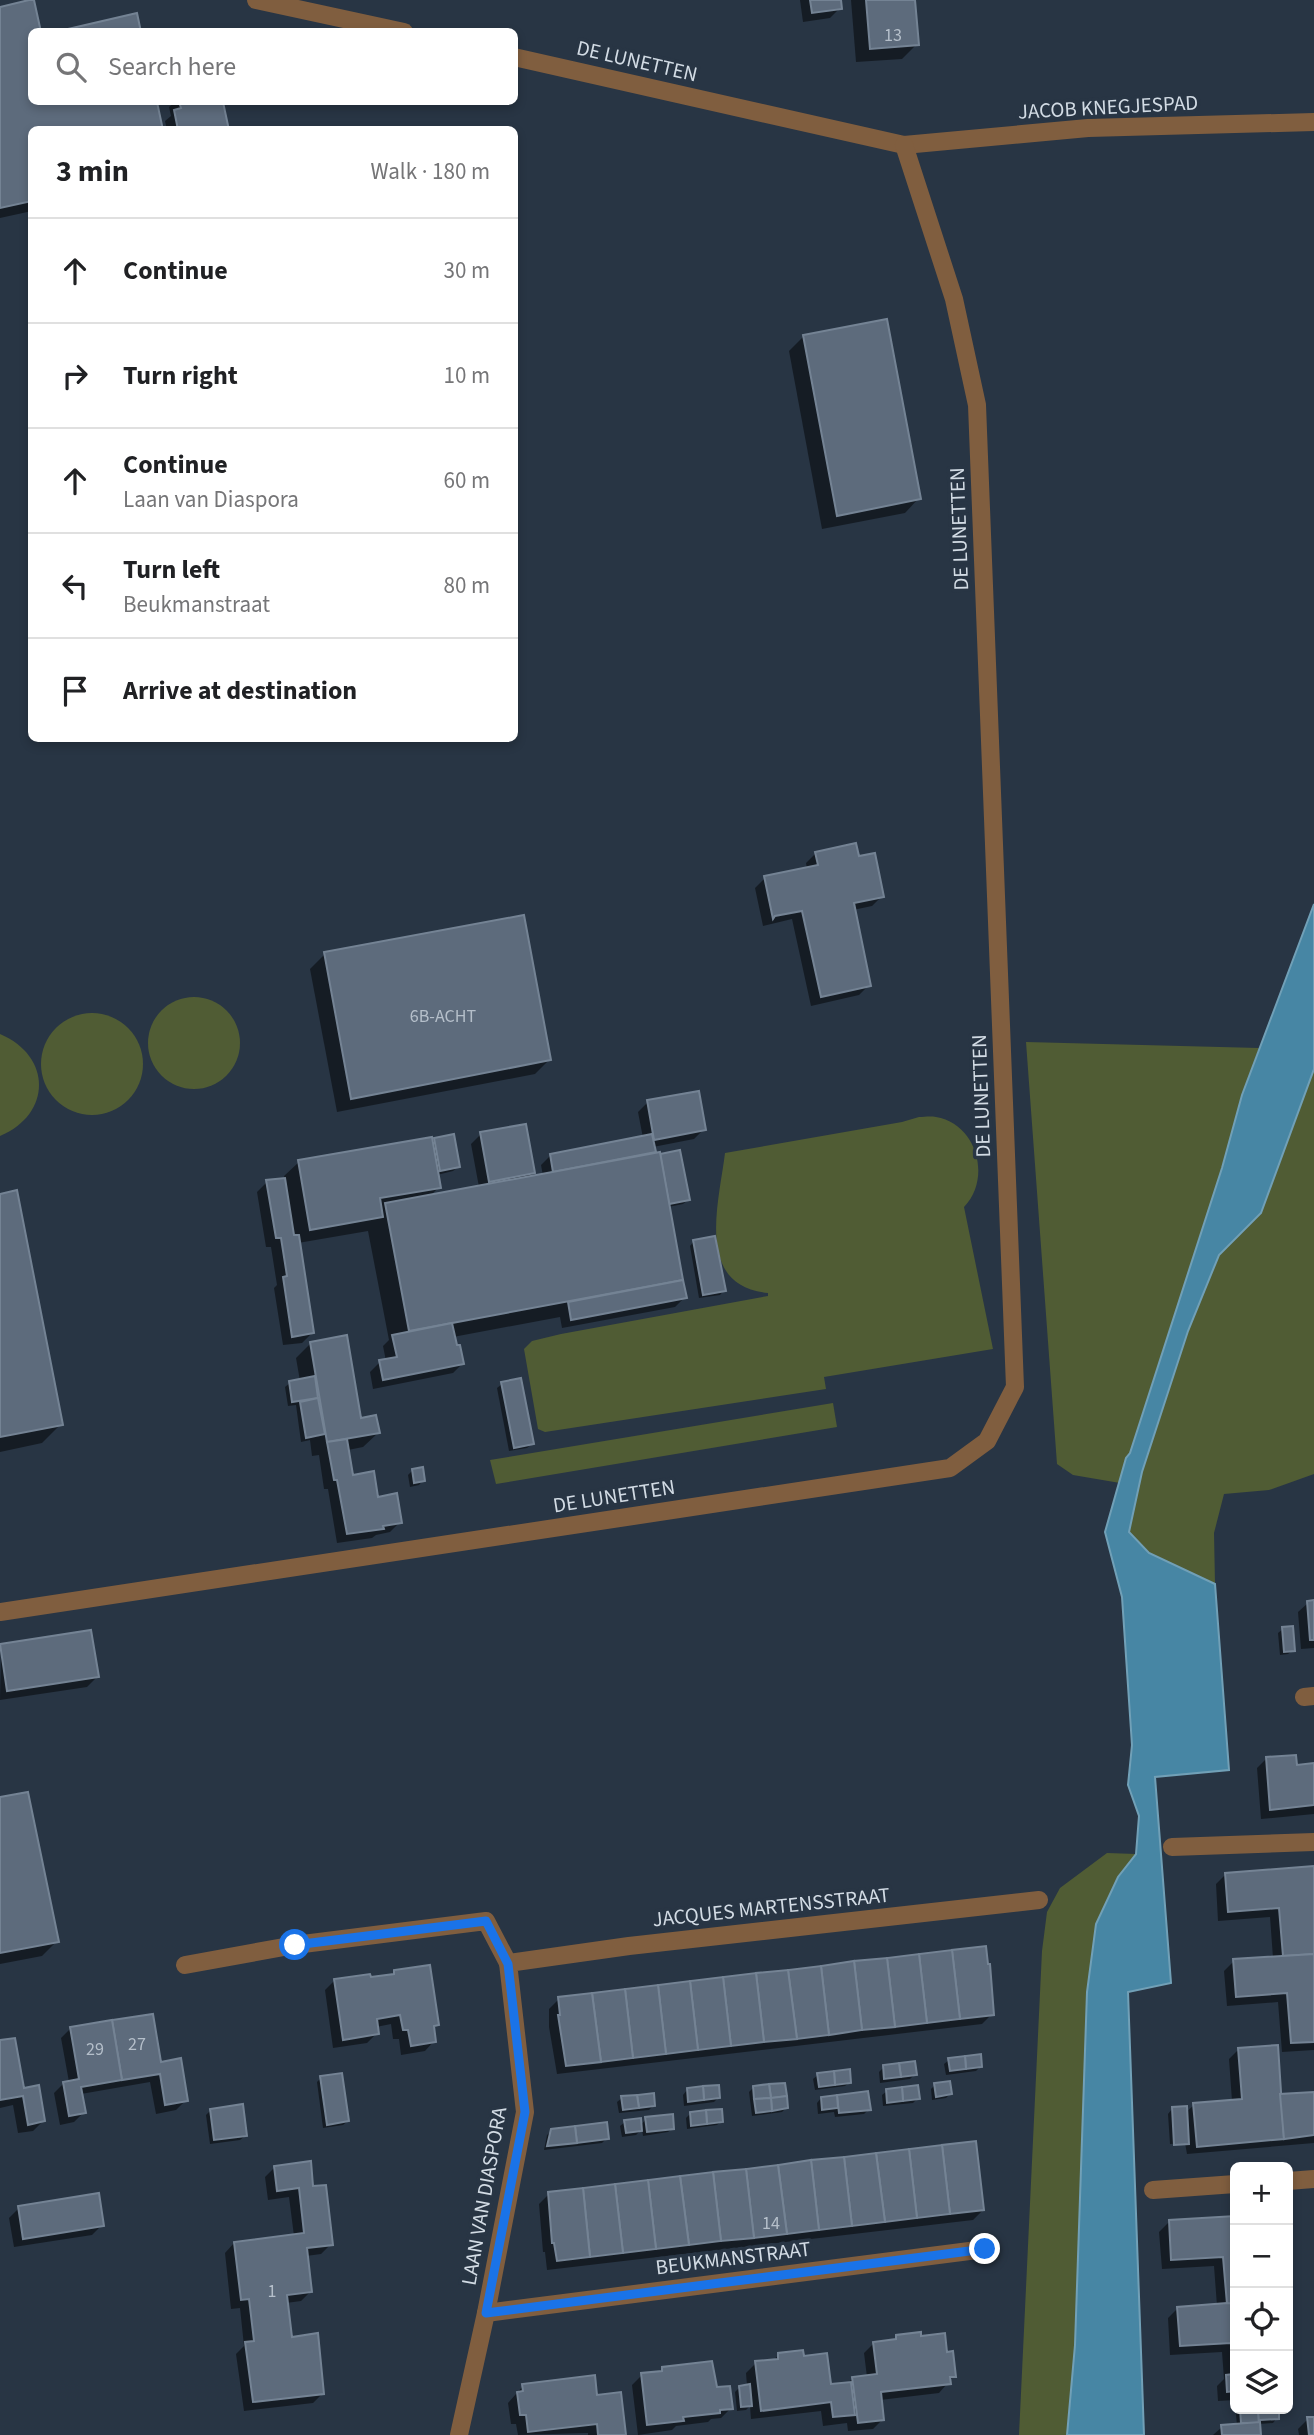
<!DOCTYPE html>
<html lang="en">
<head>
<meta charset="utf-8">
<style>
	:root { --surface:#fff; --page:#f6f6f6; --text:#202124; --muted:#757577; --line:#e0e0e0 }
	body { margin:0; font-family:"Source Sans 3",sans-serif; background:var(--page); color:var(--text) }
	.controls { position:absolute; right:21px; bottom:21px; display:grid; overflow:hidden; border-radius:10px; box-shadow:0 4px 10px #0003 }
	.controls button { width:63px; height:63px; display:grid; place-items:center; padding:0; border:0; border-bottom:2px solid var(--line); background:var(--surface); color:var(--text); font:35px sans-serif }
	.stop { position:absolute; width:21px; height:21px; margin:-16px; border:5px solid #1a73e8; border-radius:50%; background:#fff }
	.stop.end { background:#1a73e8; border-color:#fff; box-shadow:0 2px 7px #0008 }
	.list { margin:0; padding:0; list-style:none }
	h2 { display:flex; justify-content:space-between; align-items:center; height:91px; margin:0; padding:0 28px; font-size:30px }
	h2 small { font-size:23px; font-weight:400; color:var(--muted) }
	.list li { display:grid; grid-template-columns:46px 1fr auto; gap:21px; align-items:center; box-sizing:border-box; height:105px; padding:0 28px; border-top:2px solid var(--line) }
	.list b { display:block; font-size:26px; white-space:nowrap }
	.list p { margin:0; font-size:23px; white-space:nowrap; color:var(--muted) }
	.list em { font-size:23px; font-style:normal; color:var(--muted) }
	.icon { flex:none; width:38px; height:38px; fill:none; stroke:currentColor; stroke-width:2; stroke-linecap:round; stroke-linejoin:round }
	.map { position:relative; flex:none; width:1314px; height:2435px; overflow:hidden }
	.search { position:absolute; background:var(--surface); box-shadow:0 4px 10px #0003; left:28px; top:28px; width:490px; height:77px; display:flex; align-items:center; gap:18px; box-sizing:border-box; padding:0 24px; border-radius:10px; color:var(--muted); font-size:26px }
	.panel { position:absolute; background:var(--surface); box-shadow:0 4px 10px #0003; left:28px; top:126px; width:490px; height:616px; border-radius:10px }
	.map>svg:first-child { display:block }
	.green { fill:#505c34 }
	.water { fill:#4786a4; stroke:#71a0b7; stroke-width:2 }
	.shadow { fill:#0007 }
	.building { fill:#5d6b7c; stroke:#748394; stroke-width:2 }
	.lines { fill:none; stroke-linecap:round; stroke-linejoin:round }
	.service { stroke:#805e3f; stroke-width:18 }
	.minor { stroke:#805e3f; stroke-width:18 }
	.route { stroke:#1a73e8; stroke-width:9 }
	.labels { text-anchor:middle; dominant-baseline:central; stroke-width:7; stroke-linejoin:round; paint-order:stroke }
	.number-label { font-size:18px; fill:#b5bfca }
	.street-label { font-size:21px; fill:#d2dbe4; stroke:#283544 }
</style>
</head>
<body>
<div class="map">
<svg width="1314" height="2435" viewBox="0 0 1314 2435">
	<rect width="100%" height="100%" fill="#283544"/>
	<g class="green">
		<circle cx="194" cy="1043" r="46"/>
		<circle cx="92" cy="1064" r="51"/>
		<path d="M0 1034C52 1056 52 1114 0 1136Z"/>
		<polygon points="1026,1042 1259,1048 1242,1095 1222,1168 1120,1483 1073,1475 1057,1464"/>
		<polygon points="1314,1069 1314,1474 1269,1490 1224,1494 1214,1533 1215,1584 1149,1553 1129,1532 1142,1472 1188,1331 1219,1255 1261,1212"/>
		<path d="M919 1117C924 1117 930 1116 936 1117 977 1124 992 1178 964 1207L993 1349 824 1377 826 1389 545 1432 538 1429 524 1349 532 1341 561 1334 768 1296V1293C694 1286 719 1203 725 1153L902 1122Z"/>
		<polygon points="833,1403 837,1427 496,1484 490,1460"/>
		<polygon points="1107,1853 1136,1854 1118,1877 1096,1924 1087,1992 1075,2345 1067,2435 1019,2435 1042,1951 1047,1912 1060,1888"/>
	</g>
	<polygon class="water" points="1314,904 1314,1069 1261,1213 1219,1255 1188,1331 1142,1472 1129,1532 1149,1553 1215,1584 1229,1770 1155,1777 1171,1983 1128,1992 1144,2435 1067,2435 1075,2345 1087,1992 1096,1924 1118,1877 1136,1854 1139,1816 1128,1785 1132,1745 1122,1597 1105,1532 1126,1458 1130,1453 1222,1168 1242,1095"/>
	<g class="shadow">
		<polygon points="800,0 839,0 840,8 830,18 803,22"/>
		<polygon points="851,0 913,0 917,44 902,59 856,62"/>
		<polygon points="0,8 32,32 32,102 155,102 162,130 32,130 32,211 0,218"/>
		<polygon points="175,102 222,102 227,129 167,130 165,121 171,116 169,107"/>
		<polygon points="804,336 919,498 905,513 822,529 789,351"/>
		<polygon points="816,853 858,858 882,896 872,906 853,910 869,985 859,995 811,1006 792,919 763,926 755,888 765,878 807,869 806,863"/>
		<polygon points="325,954 549,1060 535,1074 337,1112 310,969"/>
		<polygon points="648,1102 704,1129 694,1139 653,1147 654,1152 650,1156 688,1200 683,1204 668,1207 681,1279 679,1282 685,1297 675,1307 562,1328 560,1317 453,1337 463,1363 453,1373 373,1389 370,1372 380,1362 386,1361 383,1346 389,1340 368,1231 298,1243 312,1333 302,1343 283,1345 274,1288 277,1285 271,1247 266,1247 257,1192 267,1182 285,1180 284,1176 299,1162 431,1143 435,1140 458,1167 453,1171 437,1175 439,1187 429,1197 479,1187 471,1144 481,1134 533,1173 527,1179 543,1176 541,1165 551,1155 643,1138 638,1112"/>
		<polygon points="0,1196 61,1424 42,1443 0,1452"/>
		<polygon points="694,1241 724,1290 720,1295 699,1298 690,1246"/>
		<polygon points="310,1344 360,1420 378,1433 363,1447 348,1450 352,1477 400,1522 390,1532 376,1535 372,1538 337,1543 328,1489 324,1489 319,1455 312,1456 310,1440 301,1442 296,1405 288,1406 285,1387 290,1383 300,1381 296,1358"/>
		<polygon points="502,1384 532,1444 527,1448 509,1451 497,1388"/>
		<polygon points="413,1470 423,1480 419,1485 410,1487 408,1475"/>
		<polygon points="1314,1602 1314,1648 1301,1649 1298,1612 1308,1603"/>
		<polygon points="1283,1629 1293,1650 1288,1654 1280,1655 1278,1633"/>
		<polygon points="1,1646 97,1677 87,1687 0,1700"/>
		<polygon points="1267,1758 1295,1767 1314,1765 1314,1814 1261,1819 1257,1768"/>
		<polygon points="0,1799 57,1941 42,1956 0,1964"/>
		<polygon points="1314,1868 1314,2050 1282,2052 1278,2002 1227,2006 1224,1971 1234,1961 1273,1958 1270,1917 1218,1921 1216,1884 1225,1875"/>
		<polygon points="394,1972 437,2024 432,2029 434,2041 425,2051 401,2055 399,2039 393,2039 391,2024 376,2027 377,2033 367,2043 333,2048 325,1990 334,1981 369,1979 390,1976"/>
		<polygon points="559,1999 992,2014 982,2024 557,2074 549,2027 549,2009"/>
		<polygon points="71,2028 159,2064 186,2100 176,2110 156,2114 150,2082 81,2094 84,2112 74,2122 60,2125 54,2093 64,2083 69,2082 61,2038"/>
		<polygon points="0,2042 23,2090 43,2121 33,2131 18,2133 13,2105 0,2108"/>
		<polygon points="1239,2049 1280,2096 1314,2093 1314,2143 1187,2154 1185,2143 1170,2144 1168,2114 1172,2109 1185,2113 1194,2105 1232,2101 1229,2059"/>
		<polygon points="949,2060 980,2067 976,2071 946,2075 944,2064"/>
		<polygon points="884,2067 915,2074 910,2079 880,2083 879,2072"/>
		<polygon points="818,2075 850,2082 845,2086 815,2090 813,2079"/>
		<polygon points="321,2078 348,2121 343,2125 323,2128 317,2082"/>
		<polygon points="935,2085 950,2094 946,2098 932,2100 931,2089"/>
		<polygon points="753,2088 786,2108 782,2112 752,2116 749,2092"/>
		<polygon points="687,2090 719,2097 714,2102 684,2106 683,2095"/>
		<polygon points="887,2091 918,2098 913,2103 883,2106 882,2095"/>
		<polygon points="867,2093 869,2109 864,2114 835,2117 834,2112 818,2114 817,2103 821,2098"/>
		<polygon points="622,2098 653,2106 649,2110 619,2113 617,2102"/>
		<polygon points="211,2110 245,2136 240,2140 210,2144 206,2115"/>
		<polygon points="690,2114 722,2121 717,2125 687,2129 686,2118"/>
		<polygon points="646,2119 673,2128 668,2132 643,2136 642,2129 636,2135 622,2137 620,2126 625,2122 640,2126"/>
		<polygon points="552,2131 607,2138 602,2143 544,2150 547,2135"/>
		<polygon points="275,2167 312,2188 331,2244 321,2254 306,2256 310,2292 301,2301 286,2303 290,2339 323,2393 313,2403 244,2411 236,2354 244,2346 240,2308 231,2309 225,2253 234,2243 294,2236 289,2197 268,2200 265,2177"/>
		<polygon points="549,2194 983,2210 973,2220 547,2270 545,2252 543,2252 539,2204"/>
		<polygon points="19,2208 102,2225 92,2235 14,2247 9,2218"/>
		<polygon points="1235,2217 1235,2400 1218,2401 1217,2386 1224,2379 1222,2352 1170,2355 1168,2318 1177,2309 1217,2306 1214,2266 1162,2269 1159,2232 1169,2222"/>
		<polygon points="897,2337 920,2338 946,2354 954,2376 939,2393 880,2400 883,2419 873,2429 848,2431 847,2423 823,2426 821,2411 751,2419 750,2406 746,2410 737,2411 735,2392 739,2388 747,2386 746,2373 756,2363 772,2361 779,2355 802,2357 830,2386 847,2384 853,2378 867,2377 864,2353 874,2343 892,2342"/>
		<polygon points="662,2369 715,2389 731,2408 721,2418 711,2419 708,2422 676,2426 672,2430 638,2435 632,2385 642,2375 658,2373"/>
		<polygon points="523,2386 596,2397 625,2435 588,2435 588,2433 518,2435 516,2424 511,2424 508,2403"/>
		<polygon points="1241,2409 1276,2409 1277,2418 1273,2423 1259,2424 1260,2435 1213,2435 1222,2427 1237,2426 1236,2414"/>
		<polygon points="1314,2418 1314,2435 1299,2435 1298,2429 1308,2419"/>
	</g>
	<g class="building">
		<polygon points="29,0 34,0 41,32 32,32 32,102 157,102 163,130 32,130 32,201 0,208 0,7"/>
		<polygon points="810,0 841,0 842,9 812,13"/>
		<polygon points="866,0 915,0 919,45 870,49"/>
		<polygon points="137,13 141,32 55,32"/>
		<polygon points="179,102 223,102 229,130 178,130 174,110 181,108"/>
		<polygon points="887,319 921,499 837,516 803,335"/>
		<polygon points="856,843 859,856 875,853 884,897 854,903 871,986 821,997 802,911 775,916 773,919 764,876 818,865 815,852"/>
		<polygon points="524,915 551,1060 351,1099 324,952"/>
		<polygon points="699,1091 706,1130 654,1140 647,1100"/>
		<polygon points="526,1124 535,1173 489,1182 480,1132"/>
		<polygon points="454,1134 460,1167 440,1171 434,1138"/>
		<polygon points="652,1134 656,1152 553,1172 550,1154"/>
		<polygon points="432,1137 441,1188 380,1198 383,1217 310,1230 298,1160"/>
		<polygon points="680,1150 690,1200 669,1204 660,1154"/>
		<polygon points="660,1152 683,1280 409,1331 385,1203"/>
		<polygon points="285,1178 294,1235 299,1235 314,1333 292,1337 283,1277 287,1276 281,1238 276,1238 266,1180"/>
		<polygon points="17,1190 63,1425 0,1437 0,1194"/>
		<polygon points="715,1236 726,1291 703,1295 693,1240"/>
		<polygon points="683,1280 687,1298 571,1320 568,1302"/>
		<polygon points="452,1323 457,1345 460,1345 464,1364 383,1380 379,1360 397,1357 392,1335"/>
		<polygon points="347,1335 361,1418 376,1415 380,1433 327,1442 310,1342"/>
		<polygon points="315,1376 318,1398 292,1402 289,1381"/>
		<polygon points="521,1378 534,1444 514,1448 501,1382"/>
		<polygon points="318,1398 325,1434 306,1438 300,1402"/>
		<polygon points="347,1439 353,1475 374,1471 378,1497 397,1493 402,1523 383,1526 384,1529 347,1534 337,1480 334,1480 327,1442"/>
		<polygon points="423,1467 425,1481 414,1483 412,1469"/>
		<polygon points="1314,1600 1314,1640 1310,1640 1307,1601"/>
		<polygon points="1293,1626 1295,1651 1284,1652 1282,1627"/>
		<polygon points="91,1630 99,1677 7,1691 0,1644"/>
		<polygon points="1296,1755 1297,1765 1314,1763 1314,1805 1270,1810 1266,1757"/>
		<polygon points="28,1792 59,1942 0,1953 0,1797"/>
		<polygon points="1314,1866 1314,1954 1283,1956 1279,1908 1228,1912 1225,1873"/>
		<polygon points="986,1946 988,1964 990,1964 994,2015 960,2019 952,1950"/>
		<polygon points="952,1950 960,2019 927,2023 919,1954"/>
		<polygon points="919,1954 927,2023 895,2027 887,1958"/>
		<polygon points="1314,1954 1314,2042 1291,2043 1287,1993 1236,1997 1233,1959"/>
		<polygon points="887,1958 895,2027 862,2030 854,1961"/>
		<polygon points="854,1961 862,2030 829,2035 821,1966"/>
		<polygon points="430,1965 439,2025 434,2026 436,2042 411,2046 408,2030 403,2030 400,2015 377,2019 379,2034 343,2040 334,1979 370,1974 371,1977 394,1974 394,1970"/>
		<polygon points="821,1966 829,2035 797,2039 788,1970"/>
		<polygon points="788,1970 797,2039 764,2042 756,1973"/>
		<polygon points="756,1973 764,2042 731,2046 723,1977"/>
		<polygon points="723,1977 731,2046 698,2050 690,1981"/>
		<polygon points="690,1981 698,2050 666,2054 658,1985"/>
		<polygon points="658,1985 666,2054 633,2058 625,1989"/>
		<polygon points="625,1989 633,2058 601,2062 592,1993"/>
		<polygon points="592,1993 601,2062 566,2066 558,2015 560,2015 558,1997"/>
		<polygon points="153,2014 161,2062 181,2058 188,2101 165,2105 160,2074 122,2080 112,2020"/>
		<polygon points="112,2020 122,2080 81,2087 86,2113 69,2116 63,2082 79,2079 70,2027"/>
		<polygon points="15,2038 24,2088 39,2085 45,2121 28,2125 23,2096 0,2100 0,2040"/>
		<polygon points="1278,2045 1284,2139 1197,2147 1193,2103 1242,2099 1238,2048"/>
		<polygon points="981,2054 982,2067 966,2069 965,2056"/>
		<polygon points="965,2056 966,2069 950,2071 948,2058"/>
		<polygon points="915,2061 917,2075 901,2077 899,2063"/>
		<polygon points="899,2063 901,2077 884,2079 883,2065"/>
		<polygon points="850,2069 851,2083 835,2085 834,2071"/>
		<polygon points="834,2071 835,2085 819,2087 817,2073"/>
		<polygon points="342,2073 349,2121 327,2125 320,2076"/>
		<polygon points="950,2081 952,2094 936,2097 934,2083"/>
		<polygon points="785,2083 787,2096 771,2098 769,2084"/>
		<polygon points="769,2084 771,2098 754,2099 753,2086"/>
		<polygon points="719,2085 720,2098 704,2100 703,2086"/>
		<polygon points="918,2085 920,2099 903,2101 902,2087"/>
		<polygon points="703,2086 704,2100 688,2102 687,2088"/>
		<polygon points="902,2087 903,2101 887,2103 886,2089"/>
		<polygon points="868,2091 871,2110 839,2113 837,2095"/>
		<polygon points="1314,2092 1314,2135 1284,2139 1280,2094"/>
		<polygon points="654,2093 655,2106 639,2108 637,2095"/>
		<polygon points="637,2095 639,2108 623,2110 621,2096"/>
		<polygon points="837,2095 838,2108 822,2110 821,2097"/>
		<polygon points="787,2096 788,2108 772,2111 771,2098"/>
		<polygon points="771,2098 772,2111 756,2113 754,2099"/>
		<polygon points="243,2104 247,2136 214,2140 210,2109"/>
		<polygon points="1187,2106 1189,2144 1174,2145 1172,2107"/>
		<polygon points="722,2109 723,2122 707,2124 706,2110"/>
		<polygon points="706,2110 707,2124 691,2126 690,2112"/>
		<polygon points="673,2114 674,2129 647,2132 645,2117"/>
		<polygon points="641,2118 642,2131 626,2133 624,2120"/>
		<polygon points="607,2122 609,2139 577,2143 575,2126"/>
		<polygon points="575,2126 577,2143 547,2146 551,2129"/>
		<polygon points="976,2141 984,2210 950,2214 942,2145"/>
		<polygon points="942,2145 950,2214 917,2218 909,2149"/>
		<polygon points="909,2149 917,2218 885,2222 876,2153"/>
		<polygon points="876,2153 885,2222 852,2226 844,2157"/>
		<polygon points="844,2157 852,2226 819,2230 811,2160"/>
		<polygon points="811,2160 819,2230 787,2234 778,2165"/>
		<polygon points="311,2161 313,2186 326,2185 333,2245 307,2248 312,2292 287,2295 292,2337 318,2333 324,2394 253,2402 245,2342 254,2341 249,2299 241,2300 234,2242 304,2233 299,2188 277,2191 274,2166"/>
		<polygon points="778,2165 787,2234 754,2238 746,2169"/>
		<polygon points="746,2169 754,2238 721,2241 713,2172"/>
		<polygon points="713,2172 721,2241 689,2245 680,2176"/>
		<polygon points="680,2176 689,2245 656,2249 648,2180"/>
		<polygon points="648,2180 656,2249 623,2253 615,2184"/>
		<polygon points="615,2184 623,2253 590,2257 583,2188"/>
		<polygon points="583,2188 590,2257 557,2261 554,2243 552,2243 548,2192"/>
		<polygon points="99,2193 104,2226 23,2239 18,2206"/>
		<polygon points="1235,2216 1235,2304 1227,2304 1223,2257 1171,2260 1169,2220"/>
		<polygon points="1227,2303 1235,2304 1235,2391 1227,2392 1226,2375 1234,2374 1231,2343 1180,2346 1177,2307"/>
		<polygon points="921,2332 921,2336 945,2333 947,2352 953,2351 956,2377 950,2377 951,2384 881,2392 884,2420 858,2423 852,2377 877,2374 873,2342 896,2339 896,2335"/>
		<polygon points="803,2350 804,2356 827,2353 831,2384 851,2382 855,2415 833,2417 831,2402 761,2411 755,2361 778,2359 778,2353"/>
		<polygon points="712,2361 717,2387 730,2386 733,2409 720,2410 720,2413 683,2417 684,2421 647,2425 641,2373 662,2371 662,2367"/>
		<polygon points="595,2375 597,2395 621,2392 626,2435 598,2435 597,2424 528,2432 526,2415 520,2415 517,2392 523,2391 522,2384"/>
		<polygon points="750,2384 752,2406 741,2407 739,2386"/>
		<polygon points="1240,2409 1258,2409 1259,2423 1241,2423"/>
		<polygon points="1258,2409 1279,2409 1279,2419 1260,2420 1259,2423"/>
		<polygon points="1307,2417 1314,2417 1314,2435 1309,2435"/>
		<polygon points="1260,2422 1261,2435 1222,2435 1221,2425"/>
	</g>
	<g class="lines">
		<polyline class="service" points="185,1965 295,1945 486,1921 508,1963"/>
		<g class="minor">
			<polyline points="256,0 404,32"/>
			<polyline points="514,57 904,145 1088,128 1314,122"/>
			<polyline points="0,1612 950,1468 987,1441 1015,1387 977,405 954,299 904,145"/>
			<polyline points="1304,1697 1314,1696"/>
			<polyline points="1172,1847 1314,1842"/>
			<polyline points="1288,2181 1314,2179"/>
			<polyline points="1153,2190 1235,2184"/>
			<polyline points="486,2313 985,2249"/>
			<polyline points="459,2435 486,2313 525,2112 508,1963 629,1946 1039,1900"/>
		</g>
	</g>
	<g class="lines">
		<polyline class="route" points="295,1945 486,1921 508,1964 525,2112 486,2313 985,2249"/>
	</g>
	<g class="labels">
		<g class="number-label">
			<text x="893" y="35">13</text>
			<text x="443" y="1016">6B-ACHT</text>
			<text x="137" y="2044">27</text>
			<text x="95" y="2049">29</text>
			<text x="771" y="2223">14</text>
			<text x="272" y="2291">1</text>
		</g>
		<g class="street-label">
			<text transform="translate(637 61) rotate(13)">DE LUNETTEN</text>
			<text transform="translate(1108 107) rotate(-3)">JACOB KNEGJESPAD</text>
			<text transform="translate(959 529) rotate(-92)">DE LUNETTEN</text>
			<text transform="translate(981 1096) rotate(-92)">DE LUNETTEN</text>
			<text transform="translate(614 1496) rotate(-9)">DE LUNETTEN</text>
			<text transform="translate(771 1907) rotate(-6)">JACQUES MARTENSSTRAAT</text>
			<text transform="translate(484 2196) rotate(-80)">LAAN VAN DIASPORA</text>
			<text transform="translate(733 2258) rotate(-7)">BEUKMANSTRAAT</text>
		</g>
	</g>
</svg>
<div class="controls">
<button>+</button>
<button>−</button>
<button><svg class="icon" aria-label="locate" viewBox="0 0 24 24"><circle cx="12" cy="12" r="6"/><path d="M12 2v4M12 18v4M2 12h4M18 12h4"/></svg></button>
<button><svg class="icon" aria-label="layers" viewBox="0 0 24 24"><path d="M12 4l9 5-9 5-9-5zM3 14l9 5 9-5"/></svg></button>
</div>
<div class="stop" style="left:295px;top:1945px"></div>
<div class="stop end" style="left:985px;top:2249px"></div>
<div class="search"><svg class="icon" aria-label="search" viewBox="0 0 24 24"><circle cx="10" cy="10" r="6"/><path d="M15 15l6 6"/></svg>Search here</div>
<section class="panel">
<h2>3 min<small>Walk · 180 m</small></h2>
<ul class="list">
<li><svg class="icon" aria-label="ahead" viewBox="0 0 24 24"><path d="M12 20V5M6 11l6-6 6 6"/></svg><div><b>Continue</b></div><em>30 m</em></li>
<li><svg class="icon" aria-label="right" viewBox="0 0 24 24"><path d="M7 20v-9h11M14 6l5 5-5 5"/></svg><div><b>Turn right</b></div><em>10 m</em></li>
<li><svg class="icon" aria-label="ahead" viewBox="0 0 24 24"><path d="M12 20V5M6 11l6-6 6 6"/></svg><div><b>Continue</b><p>Laan van Diaspora</p></div><em>60 m</em></li>
<li><svg class="icon" aria-label="left" viewBox="0 0 24 24"><path d="M17 20v-9H6M10 6l-5 5 5 5"/></svg><div><b>Turn left</b><p>Beukmanstraat</p></div><em>80 m</em></li>
<li><svg class="icon" aria-label="arrive" viewBox="0 0 24 24"><path d="M6 21V4h12l-3 4 3 4H6"/></svg><div><b>Arrive at destination</b></div></li>
</ul>
</section>
</div>
</body>
</html>
